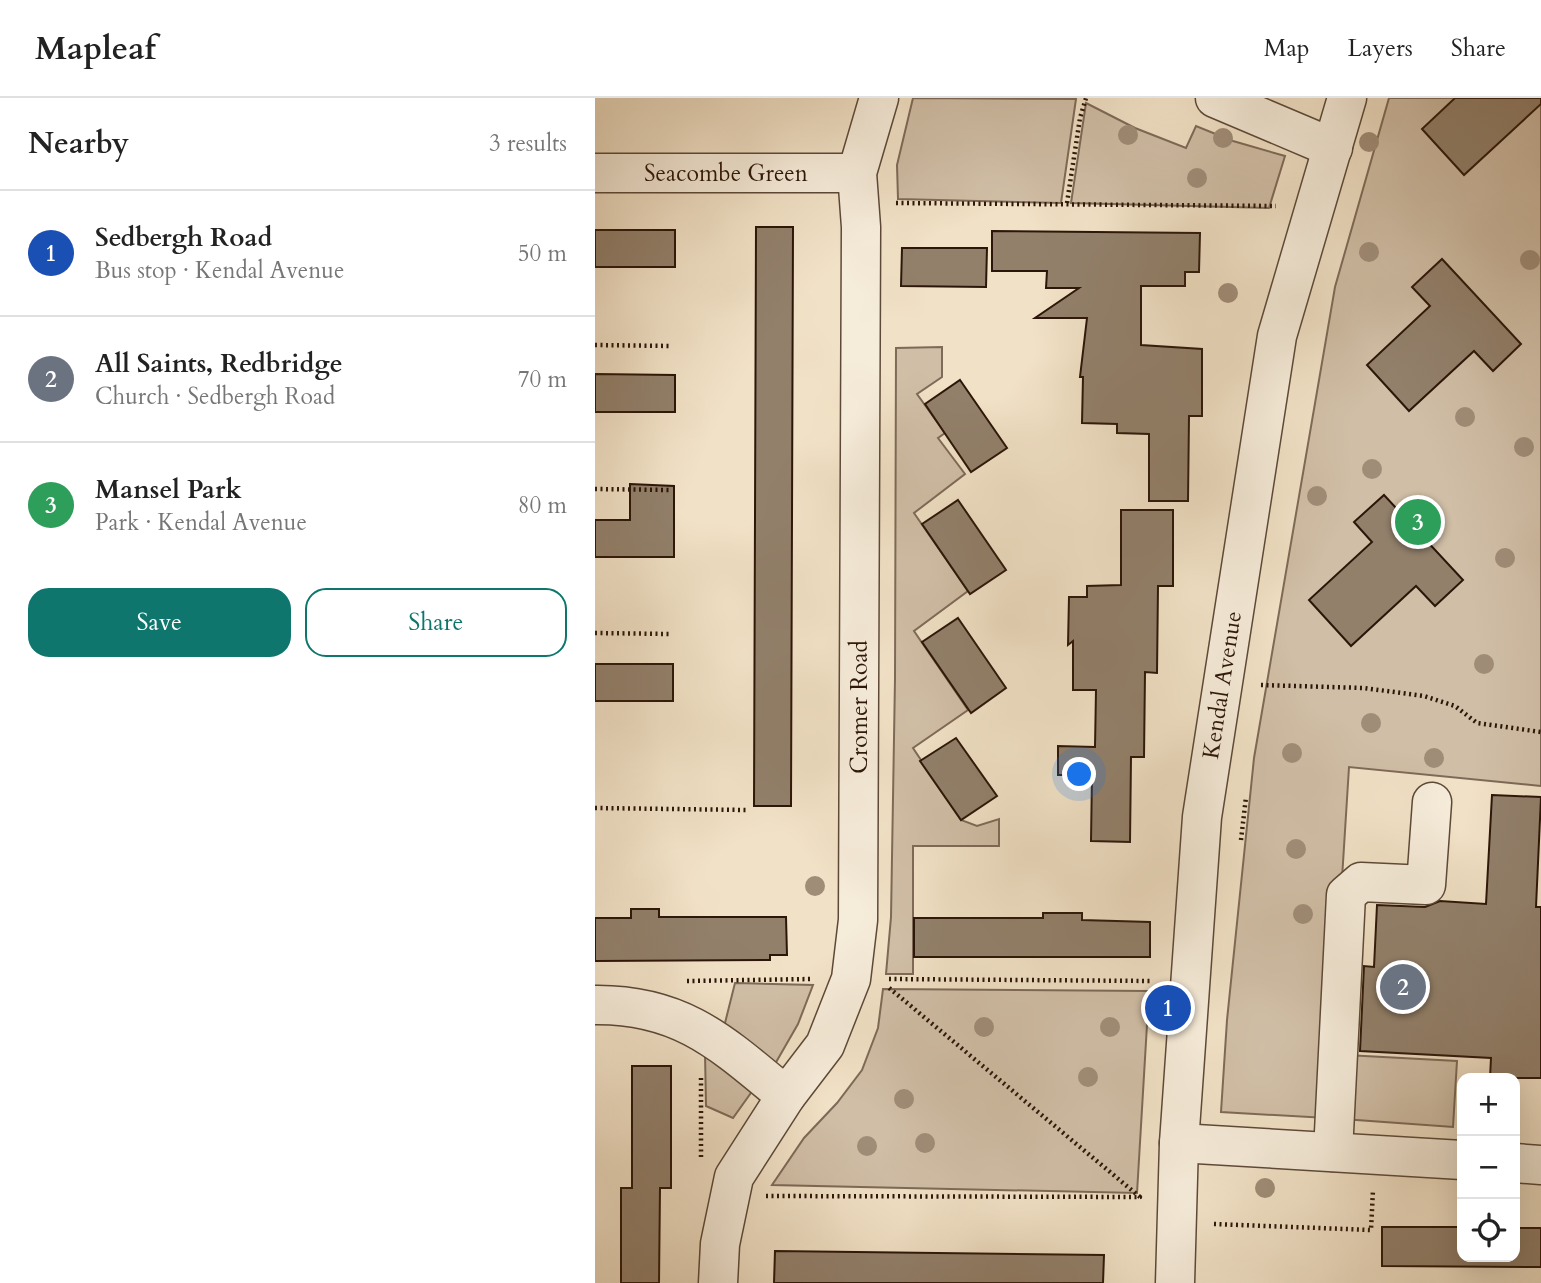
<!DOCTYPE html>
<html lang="en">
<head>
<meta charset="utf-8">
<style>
	:root { --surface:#fff; --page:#f2f2f2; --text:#222; --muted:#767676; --line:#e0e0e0; --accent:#0f766e }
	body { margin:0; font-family:Cardo,serif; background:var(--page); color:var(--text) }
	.controls { position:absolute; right:21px; bottom:21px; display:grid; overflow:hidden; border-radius:14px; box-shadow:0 7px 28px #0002 }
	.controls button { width:63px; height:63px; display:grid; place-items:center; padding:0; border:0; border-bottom:2px solid var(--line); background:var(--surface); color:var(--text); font:35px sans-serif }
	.you { position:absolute; left:485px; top:677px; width:24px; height:24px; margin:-18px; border:5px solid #fff; border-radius:50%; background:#1a73e8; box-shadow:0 0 0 10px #1a73e833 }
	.badge { display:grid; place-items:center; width:46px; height:46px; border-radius:50%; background:var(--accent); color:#fff; font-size:23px; font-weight:700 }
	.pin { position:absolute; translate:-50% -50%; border:4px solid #fff; box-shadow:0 2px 7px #0006 }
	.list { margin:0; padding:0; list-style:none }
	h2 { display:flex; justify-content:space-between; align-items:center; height:91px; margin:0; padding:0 28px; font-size:30px }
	h2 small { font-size:23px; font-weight:400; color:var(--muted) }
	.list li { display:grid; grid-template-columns:46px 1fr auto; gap:21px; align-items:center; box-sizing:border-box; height:126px; padding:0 28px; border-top:2px solid var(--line) }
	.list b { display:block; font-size:26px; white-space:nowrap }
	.list p { margin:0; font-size:23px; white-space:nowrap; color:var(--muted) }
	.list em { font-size:23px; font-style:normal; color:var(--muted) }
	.actions { display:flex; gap:14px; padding:21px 28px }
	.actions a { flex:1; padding:16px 0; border:2px solid var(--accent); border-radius:21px; text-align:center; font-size:24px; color:var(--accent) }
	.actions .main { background:var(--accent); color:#fff }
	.icon { flex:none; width:38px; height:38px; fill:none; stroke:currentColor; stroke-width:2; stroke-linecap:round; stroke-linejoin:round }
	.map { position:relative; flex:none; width:946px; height:1185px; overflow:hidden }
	header { display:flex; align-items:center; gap:42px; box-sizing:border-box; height:98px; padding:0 35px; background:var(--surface); border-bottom:2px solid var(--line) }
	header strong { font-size:33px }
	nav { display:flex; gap:38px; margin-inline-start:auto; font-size:24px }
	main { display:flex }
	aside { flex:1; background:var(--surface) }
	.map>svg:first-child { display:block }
	.green { fill:#d0bea6; stroke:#7e6a58; stroke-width:2 }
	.building { fill:#92806b; stroke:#2c1609; stroke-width:2 }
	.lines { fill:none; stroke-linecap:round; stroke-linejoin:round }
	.minor-casing { stroke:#5d4938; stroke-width:41 }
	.path { stroke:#2c1609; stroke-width:4.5; stroke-dasharray:2 3.5; stroke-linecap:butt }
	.minor { stroke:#f6ecda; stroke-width:38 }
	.tree { fill:#a08d78 }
	.labels { text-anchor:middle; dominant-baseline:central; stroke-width:6; stroke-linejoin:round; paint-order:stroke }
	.street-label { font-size:23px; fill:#2c1609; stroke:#f6ecda }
</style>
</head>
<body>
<header>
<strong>Mapleaf</strong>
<nav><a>Map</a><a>Layers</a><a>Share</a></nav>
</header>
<main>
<aside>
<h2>Nearby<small>3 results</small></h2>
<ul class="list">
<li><span class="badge" style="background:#1a4fb4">1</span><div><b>Sedbergh Road</b><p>Bus stop · Kendal Avenue</p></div><em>50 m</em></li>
<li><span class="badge" style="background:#6b7280">2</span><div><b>All Saints, Redbridge</b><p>Church · Sedbergh Road</p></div><em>70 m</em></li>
<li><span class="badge" style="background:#2e9e5b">3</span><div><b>Mansel Park</b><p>Park · Kendal Avenue</p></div><em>80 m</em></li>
</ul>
<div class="actions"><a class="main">Save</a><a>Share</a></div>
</aside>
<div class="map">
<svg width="946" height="1185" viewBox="0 0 946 1185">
	<rect width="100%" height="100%" fill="#f1e1c6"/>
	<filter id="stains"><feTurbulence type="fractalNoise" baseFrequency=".00286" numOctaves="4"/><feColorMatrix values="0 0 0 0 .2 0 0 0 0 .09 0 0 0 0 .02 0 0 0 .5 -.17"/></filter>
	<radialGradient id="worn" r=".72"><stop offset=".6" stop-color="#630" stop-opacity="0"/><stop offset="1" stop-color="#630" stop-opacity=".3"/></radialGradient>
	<g class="green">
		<polygon points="318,0 481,1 466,105 303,101 302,67"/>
		<polygon points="794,0 946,0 946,688 754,669 732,1020 626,1014 632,922 659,660 740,189"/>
		<polygon points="491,5 540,30 591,50 601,28 638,43 690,58 674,110 476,105"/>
		<polygon points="347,249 347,279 322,296 350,335 343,340 370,376 319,415 373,493 319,533 373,612 318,650 366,722 382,728 404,721 404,748 318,748 318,876 291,876 296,819 300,581 301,250"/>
		<polygon points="140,885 218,887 203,926 180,966 129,929"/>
		<polygon points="288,891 554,893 542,1095 177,1087 209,1040 242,1005 267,972 283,930"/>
		<polygon points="110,955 158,992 138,1020 111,1008"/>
		<polygon points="751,957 862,963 858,1029 748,1021"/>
	</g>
	<g class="building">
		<polygon points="860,0 946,0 946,6 869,77 827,31"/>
		<polygon points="161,129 198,129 196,708 159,708"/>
		<rect x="0" y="132" width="80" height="37"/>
		<polygon points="397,133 605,135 604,174 590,174 590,188 546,188 546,247 607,251 607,318 594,318 593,403 554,403 554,336 522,335 522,326 487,325 488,279 485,279 492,220 440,220 484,190 451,190 452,173 397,173"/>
		<polygon points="307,150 392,150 391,189 306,188"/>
		<polygon points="847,161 926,246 898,273 879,253 814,313 772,267 835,208 817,189"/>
		<polygon points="0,276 80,277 80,314 0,314"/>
		<polygon points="365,282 412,350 376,374 330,306"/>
		<polygon points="35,386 79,388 79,459 0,459 0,422 35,422"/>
		<polygon points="789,397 868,482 840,508 821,488 756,548 714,502 777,444 759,424"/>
		<polygon points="363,402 411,472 375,496 327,426"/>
		<polygon points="526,412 578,412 578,488 563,488 562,575 550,574 549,659 536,659 535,744 496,743 497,677 463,677 463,648 500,649 501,592 478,592 478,543 473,547 474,499 492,499 492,488 526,487"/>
		<polygon points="363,520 411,590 376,615 327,544"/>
		<rect x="0" y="566" width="78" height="37"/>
		<polygon points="361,640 402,698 366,722 325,663"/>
		<polygon points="897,697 946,699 941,809 946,809 946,980 895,980 896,960 765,953 769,868 779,869 782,807 830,809 845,803 891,806"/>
		<polygon points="36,811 64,811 64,819 191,819 192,857 175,857 175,862 0,863 0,820 36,820"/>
		<polygon points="448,815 487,815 487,822 555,824 555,859 319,859 319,820 448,820"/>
		<polygon points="37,968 76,968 76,1090 65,1090 64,1185 26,1185 26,1090 37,1090"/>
		<polygon points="787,1129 867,1129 867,1159 920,1159 920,1130 946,1130 946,1169 787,1168"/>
		<polygon points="180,1153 509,1157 508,1185 179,1185"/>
	</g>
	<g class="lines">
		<defs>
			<g id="minor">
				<polyline points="620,0 738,50"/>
				<polyline points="0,75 262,75"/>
				<path d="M0 907C87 906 128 946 191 998"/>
				<polyline points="584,1045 867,1062"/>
				<polyline points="738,1054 751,797 766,784 831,787 837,704"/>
				<polyline points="920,1065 946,1067"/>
				<polyline points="123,1185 125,1146 139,1079 191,998 230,947 256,881 263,822 266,129 262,75 284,0"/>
				<polyline points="580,1185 584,1045 607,719 682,238 752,0"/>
			</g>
		</defs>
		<use href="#minor" class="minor-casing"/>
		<g class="path">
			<polyline points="301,105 681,108"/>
			<polyline points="472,105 485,20 491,0"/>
			<polyline points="0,247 77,248"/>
			<polyline points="0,391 74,392"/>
			<polyline points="0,535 74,536"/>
			<polyline points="666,587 769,590 829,598 860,608 882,625 946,634"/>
			<polyline points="0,710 152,712"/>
			<polyline points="646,742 651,699"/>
			<polyline points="294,881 558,883"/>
			<polyline points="92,883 216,881"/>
			<polyline points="106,1059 106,977"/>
			<polyline points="171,1098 545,1099 293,889"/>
			<polyline points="619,1126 776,1132 778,1092"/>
		</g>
		<use href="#minor" class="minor"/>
	</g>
	<g class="tree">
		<circle cx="533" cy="37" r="10"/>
		<circle cx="628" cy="40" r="10"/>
		<circle cx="774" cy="44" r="10"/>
		<circle cx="602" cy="80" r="10"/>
		<circle cx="774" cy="154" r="10"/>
		<circle cx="935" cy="162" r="10"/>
		<circle cx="633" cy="195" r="10"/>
		<circle cx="870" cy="319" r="10"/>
		<circle cx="929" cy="349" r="10"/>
		<circle cx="777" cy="371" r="10"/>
		<circle cx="722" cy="398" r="10"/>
		<circle cx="910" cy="460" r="10"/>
		<circle cx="889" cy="566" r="10"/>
		<circle cx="776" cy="625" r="10"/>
		<circle cx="697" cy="655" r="10"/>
		<circle cx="839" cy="660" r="10"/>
		<circle cx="701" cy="751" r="10"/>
		<circle cx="220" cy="788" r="10"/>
		<circle cx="708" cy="816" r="10"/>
		<circle cx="389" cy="929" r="10"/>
		<circle cx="515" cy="929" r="10"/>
		<circle cx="493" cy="979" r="10"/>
		<circle cx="309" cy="1001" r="10"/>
		<circle cx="330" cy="1045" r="10"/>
		<circle cx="272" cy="1048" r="10"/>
		<circle cx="670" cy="1090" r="10"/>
	</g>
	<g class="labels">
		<g class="street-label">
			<text x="131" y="75">Seacombe Green</text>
			<text transform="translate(627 587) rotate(-81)">Kendal Avenue</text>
			<text transform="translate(264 609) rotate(-90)">Cromer Road</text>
		</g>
	</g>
	<rect width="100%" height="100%" filter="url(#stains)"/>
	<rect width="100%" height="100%" fill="url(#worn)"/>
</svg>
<div class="controls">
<button>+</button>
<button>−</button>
<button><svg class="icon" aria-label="locate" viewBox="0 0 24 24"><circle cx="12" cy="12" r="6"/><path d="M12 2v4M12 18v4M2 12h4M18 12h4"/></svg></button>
</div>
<div class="you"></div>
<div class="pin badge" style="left:573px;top:910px;background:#1a4fb4">1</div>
<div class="pin badge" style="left:808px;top:889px;background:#6b7280">2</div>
<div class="pin badge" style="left:823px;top:424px;background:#2e9e5b">3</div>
</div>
</main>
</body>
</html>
